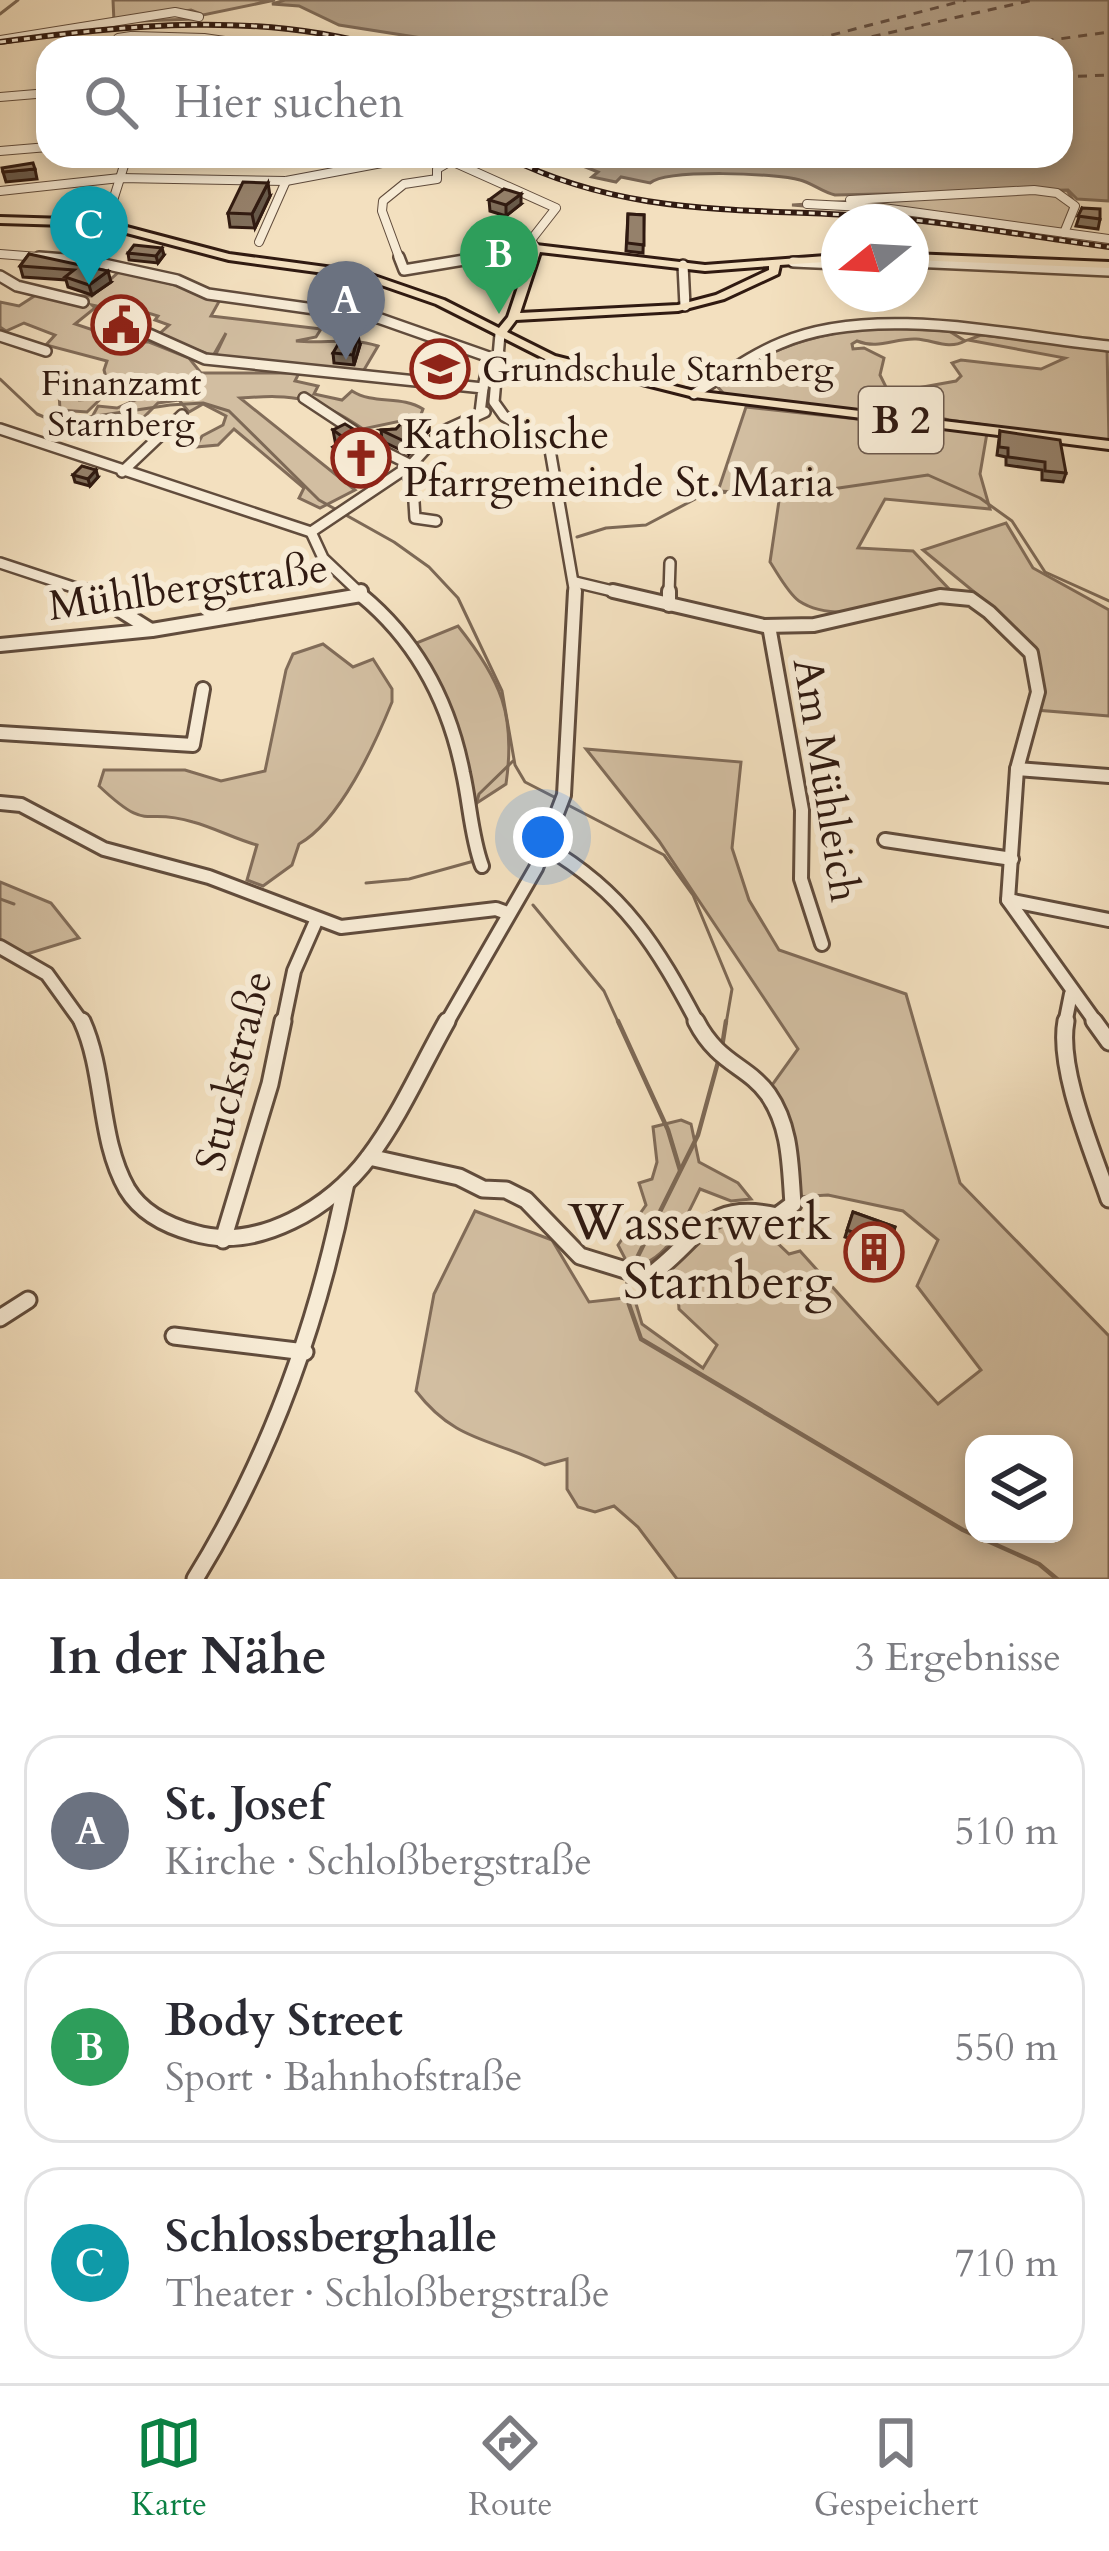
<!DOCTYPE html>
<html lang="de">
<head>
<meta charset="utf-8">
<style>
	:root { --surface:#fff; --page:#f7f7f7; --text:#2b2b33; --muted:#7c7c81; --line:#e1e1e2; --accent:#0b8043 }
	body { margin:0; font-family:Cardo,serif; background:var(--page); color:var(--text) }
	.controls { position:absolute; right:36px; bottom:36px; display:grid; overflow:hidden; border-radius:24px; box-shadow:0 6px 18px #0003 }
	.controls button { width:108px; height:108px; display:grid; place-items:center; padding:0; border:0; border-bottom:3px solid var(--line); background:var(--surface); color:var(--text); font:60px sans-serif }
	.compass { position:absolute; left:821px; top:204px; width:108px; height:108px; border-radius:50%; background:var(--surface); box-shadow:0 6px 18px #0003; rotate:252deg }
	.you { position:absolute; left:543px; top:837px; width:42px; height:42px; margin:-30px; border:9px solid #fff; border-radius:50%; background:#1a73e8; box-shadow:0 0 0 18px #1a73e833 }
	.badge { display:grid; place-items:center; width:78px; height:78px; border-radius:50%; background:var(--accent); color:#fff; font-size:39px; font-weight:700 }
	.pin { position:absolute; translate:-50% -99px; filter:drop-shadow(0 3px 6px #0008) }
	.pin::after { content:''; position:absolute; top:63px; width:42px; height:36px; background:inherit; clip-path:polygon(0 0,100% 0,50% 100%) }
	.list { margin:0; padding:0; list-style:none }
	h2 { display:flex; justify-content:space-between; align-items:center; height:156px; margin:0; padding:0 48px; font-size:51px }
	h2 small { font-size:39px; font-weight:400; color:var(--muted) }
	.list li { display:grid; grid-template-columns:78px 1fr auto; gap:36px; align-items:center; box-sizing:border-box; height:192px; margin:0 24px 24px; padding:0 24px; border:3px solid var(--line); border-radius:36px }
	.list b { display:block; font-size:45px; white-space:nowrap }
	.list p { margin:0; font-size:39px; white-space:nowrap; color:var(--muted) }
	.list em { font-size:39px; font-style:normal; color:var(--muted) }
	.icon { flex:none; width:66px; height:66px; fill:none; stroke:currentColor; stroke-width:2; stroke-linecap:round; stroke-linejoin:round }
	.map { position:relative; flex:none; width:1109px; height:1579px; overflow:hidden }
	.search { position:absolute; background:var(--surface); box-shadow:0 6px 18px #0003; left:36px; right:36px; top:36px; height:132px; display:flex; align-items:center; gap:30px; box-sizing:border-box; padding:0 42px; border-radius:36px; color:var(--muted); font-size:45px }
	.sheet { height:804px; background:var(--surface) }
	nav { display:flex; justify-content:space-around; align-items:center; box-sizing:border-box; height:168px; border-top:3px solid var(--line); background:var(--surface); font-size:33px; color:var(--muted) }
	nav a { display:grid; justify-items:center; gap:6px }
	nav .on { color:var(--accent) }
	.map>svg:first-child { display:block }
	.green { fill:#d2bea1; stroke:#816c59; stroke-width:3; fill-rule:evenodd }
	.water { fill:#b19d84; stroke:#7d6956; stroke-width:3 }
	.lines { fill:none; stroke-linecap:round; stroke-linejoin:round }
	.stream-far1 { stroke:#7d6956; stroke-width:3 }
	.stream { stroke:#7d6956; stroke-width:4.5 }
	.ferry { stroke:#644e3f; stroke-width:3; stroke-dasharray:9 8; stroke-linecap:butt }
	.minor-far3-casing { stroke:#614c3c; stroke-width:10 }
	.minor-far2-casing { stroke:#614c3c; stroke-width:14 }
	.minor-far1-casing { stroke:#614c3c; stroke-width:18 }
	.minor-casing { stroke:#614c3c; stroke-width:21 }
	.major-casing { stroke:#301a11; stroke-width:6 }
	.minor-far3 { stroke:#f7ebd5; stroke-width:8 }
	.minor-far2 { stroke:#f7ebd5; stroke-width:9 }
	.minor-far1 { stroke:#f7ebd5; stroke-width:12 }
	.minor { stroke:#f7ebd5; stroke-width:15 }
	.major { fill:#f3e0bf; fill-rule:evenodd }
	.rail-casing { stroke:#301a11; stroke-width:6 }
	.rail { stroke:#f7ebd5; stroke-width:3; stroke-dasharray:6; stroke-linecap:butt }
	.wall { fill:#806f5c; stroke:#301a11; stroke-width:3 }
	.shaded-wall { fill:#685a4b; stroke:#301a11; stroke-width:3 }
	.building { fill:#95816b; stroke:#301a11; stroke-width:3 }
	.labels { text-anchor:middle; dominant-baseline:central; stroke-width:12; stroke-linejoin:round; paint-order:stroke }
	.far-poi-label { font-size:36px; fill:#301a11; stroke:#f7ebd5; text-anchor:start }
	.shield { fill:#f7ebd5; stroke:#6c594c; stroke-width:3 }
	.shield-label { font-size:39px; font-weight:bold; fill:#301a11 }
	.poi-label { font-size:42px; fill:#301a11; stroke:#f7ebd5; text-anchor:start }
	.street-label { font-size:42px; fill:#301a11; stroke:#f7ebd5 }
	.near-poi-label { font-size:51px; fill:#301a11; stroke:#f7ebd5; text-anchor:end }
</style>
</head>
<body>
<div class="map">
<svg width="1109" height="1579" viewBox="0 0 1109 1579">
	<rect width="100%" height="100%" fill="#f3e0bf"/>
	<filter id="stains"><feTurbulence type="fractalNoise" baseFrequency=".00167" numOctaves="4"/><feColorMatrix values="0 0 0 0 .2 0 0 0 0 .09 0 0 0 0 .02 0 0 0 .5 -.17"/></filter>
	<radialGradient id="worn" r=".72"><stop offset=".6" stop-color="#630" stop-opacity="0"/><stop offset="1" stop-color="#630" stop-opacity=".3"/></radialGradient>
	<g class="green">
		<polygon points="113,0 275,0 203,15 191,10 173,13 195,19 114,22"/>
		<polygon points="1032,190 1067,190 1077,207 1063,235 961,219 792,205"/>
		<path d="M121 270 221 298 211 316 321 329 316 337 296 341C325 344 350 337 378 346L361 375 215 356 226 333 213 356 158 335 169 325 155 320 158 316 135 309 130 313 92 305 95 308 75 324 129 342H149L189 358 201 373H299L295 381 318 386 314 394 342 400 352 391C374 405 401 395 423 409L420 417 363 429C316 397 296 394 240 398L355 490 320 508 299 498 304 488 234 429 218 445 196 447 202 436 223 425 226 416 203 404 189 412 179 400 158 403 140 421 93 427 92 417 98 406 117 408 149 394 132 379 117 383 87 412 60 410 59 393 45 382 46 377 53 375 79 400 90 399 108 385 104 370 107 361 46 345 55 335 24 323 6 331 0 327V302L19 306 36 295 92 296Z"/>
		<path d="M871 327 949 331 965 341C948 350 934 340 916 339 894 338 879 350 857 341L852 344 853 349 864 348 884 358 880 375 890 395 865 414 725 395 715 384C773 348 803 337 871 327Z"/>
		<path d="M981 335 1107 349 1109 442 949 420C930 416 921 402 902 395L900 391 956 381 961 376 952 363 961 360 1041 369 1065 358 968 340Z"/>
		<path d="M746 407 987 433 980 474 990 509 885 499 858 548 913 551 950 590C909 601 838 627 799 601 788 593 778 574 770 562L780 494 718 491Z"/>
		<polygon points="1006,523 1033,568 1109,610 1109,716 1036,710 1035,653 989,604 923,550"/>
		<path d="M458 626C501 680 516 715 506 784L466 810 456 741 409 646Z"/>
		<path d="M323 644 353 667 373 659 392 689V702C375 744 340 821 299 844L292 865 263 886 247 880 257 845C235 839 215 828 193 822 141 806 151 835 99 786L104 770H185L221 781 265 771 286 670 293 654Z"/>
		<path d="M586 749 741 762 732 848 749 900 779 950 906 994 960 1183 1109 1336V1579H677L638 1527 614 1506 595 1512 578 1507 567 1489V1459L545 1465C492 1438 456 1443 416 1391L434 1294 475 1211 552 1240 589 1302 634 1297 642 1324 703 1368 717 1345 679 1309 678 1294 665 1276 706 1229 749 1216 789 1254 800 1251 938 1404 981 1370 917 1286 938 1240 903 1211 828 1195 796 1197 767 1092 798 1049 659 841ZM974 1444H1064V1534H974Z"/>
		<polygon points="0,882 51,903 79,938 24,955 0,947"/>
		<path d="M681 1120 691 1124 699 1162 738 1183 751 1199 731 1201 700 1189C685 1219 666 1267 629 1266L618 1245 646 1205 639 1183 652 1179 657 1162 653 1127Z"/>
	</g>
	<path class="water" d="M285 0H1109V201L1077 199 1068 190 835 195C822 192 812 183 800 180 776 173 667 169 650 183L621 177 616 182 592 177 598 172 558 156H1061V48H442L434 40 339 25 299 6 272 4Z"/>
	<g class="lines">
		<g class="stream-far1">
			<polyline points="0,14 18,0"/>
			<polyline points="0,379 37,414 56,422 170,405 203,403 229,411 319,500 394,542 429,567 458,598 502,691 515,765 525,782 558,799"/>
			<polyline points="577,537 606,528 646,525 699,497 765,485 825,490 928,475 980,498 1012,521 1045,572 1109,601"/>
			<polyline points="566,804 664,855 693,895 732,989 726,1024"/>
			<polyline points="475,808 479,794 513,761"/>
			<polyline points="366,883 409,879 474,861"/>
			<polyline points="0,899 14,904"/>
			<polyline points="533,905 604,991 619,1024"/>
		</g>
		<g class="stream">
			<polyline points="618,1021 668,1130 680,1170"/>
			<polyline points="722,1047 726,1021"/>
			<polyline points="632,1268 698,1135 718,1062"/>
			<polyline points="629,1277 625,1293 641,1339 963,1530 1039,1564 1057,1579"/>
		</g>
		<g class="ferry">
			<polyline points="782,48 966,0"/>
			<polyline points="822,48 1033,0"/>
			<polyline points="994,48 1109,32"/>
			<polyline points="1061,77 1109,75"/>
		</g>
		<defs>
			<g id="minor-far3">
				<polyline points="134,36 204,38 272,48"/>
				<polyline points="0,40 175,12 199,17"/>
				<polyline points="121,48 118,38 131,36"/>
				<polyline points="0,97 48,93"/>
				<polyline points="0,151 48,147"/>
				<polyline points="440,156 556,208 531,240 536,248 464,260"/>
				<polyline points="0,191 120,178 286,181 419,156"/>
				<polyline points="850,200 1034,190 1057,193 1075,206 1064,233"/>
				<polyline points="807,204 883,208 1109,239"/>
				<polyline points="100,223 110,210 127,156"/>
				<polyline points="259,242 286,181"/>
				<polyline points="0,254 77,260"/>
				<polyline points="400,260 382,211 383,201 404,184 437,179 437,169 449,162"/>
			</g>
			<g id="minor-far2">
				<polyline points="39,257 90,261 177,280 208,294 378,318 489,357 483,388"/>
				<polyline points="399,257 404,270 482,257"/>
				<polyline points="793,262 839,264"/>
				<polyline points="911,262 1109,271"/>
				<polyline points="683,265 685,306"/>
				<polyline points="0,276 17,286 83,302"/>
				<polyline points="149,334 205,359 483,388 480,413"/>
				<polyline points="500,334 494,402 504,416 549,444 575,594"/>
				<polyline points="0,336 46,351"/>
				<path d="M694 394C722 377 751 355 781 343 874 303 1011 336 1109 346"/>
				<polyline points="304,398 354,431"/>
				<polyline points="0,429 311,532"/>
				<polyline points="375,447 411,465"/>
				<polyline points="405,470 413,486 415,518 436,521"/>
				<polyline points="122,472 182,415"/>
				<polyline points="311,532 411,465 441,432 485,412"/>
				<polyline points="311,532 323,558 361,594"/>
				<polyline points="0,563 94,594"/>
				<polyline points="575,582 625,594"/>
				<polyline points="669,594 670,563"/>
			</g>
			<g id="minor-far1">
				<polyline points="89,591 151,630"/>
				<polyline points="613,591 764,626 814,625 940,596 971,599 989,612 1031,653 1038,692 1017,769 1008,900 1097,1024"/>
				<path d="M361 595C417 641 449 702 463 773 470 804 471 836 482 866"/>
				<polyline points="669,605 669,591"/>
				<polyline points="769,626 802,810 801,879 822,944"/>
				<polyline points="0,645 152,630 361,595 361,591"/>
				<polyline points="0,733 193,745 203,689"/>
				<polyline points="1017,769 1109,776"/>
				<polyline points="0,803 21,805 104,849 209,877 341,927 496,909 507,913"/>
				<polyline points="885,840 1012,859"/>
				<path d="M546 847C624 892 657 947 698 1024"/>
				<polyline points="1008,900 1109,920"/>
				<polyline points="0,947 47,974 83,1024"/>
				<polyline points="283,1024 294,971 316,921"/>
				<polyline points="446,1024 536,868 564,795 575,591"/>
				<polyline points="1065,1024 1071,994"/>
			</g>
			<g id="minor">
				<path d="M82 1021C106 1074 98 1138 127 1189 142 1214 168 1226 194 1233 258 1252 332 1207 369 1157 400 1116 422 1065 447 1021"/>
				<path d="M1066 1021C1057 1069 1093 1152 1109 1199"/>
				<polyline points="1094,1021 1109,1042"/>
				<path d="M369 1157 459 1177 483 1189 506 1190 526 1200 580 1256 648 1277C699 1241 705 1199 777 1216L793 1204C790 1166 791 1127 768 1094 747 1065 718 1064 696 1021"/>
				<polyline points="223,1240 270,1084 283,1021"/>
				<polyline points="0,1318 28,1300"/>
				<polyline points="174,1336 305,1352"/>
				<path d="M195 1579C271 1456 318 1324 346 1183"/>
			</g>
			<g id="major">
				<path d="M0 217 100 220 229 254 363 272 444 300 499 328 508 317 531 248 536 245 705 265 839 255V261L780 265 778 274 724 299 678 311 516 320 507 332 555 356 694 391 1109 441V449L694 397 547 360 436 304 361 278 229 260 100 226 0 223ZM540 252 705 271 769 266V270L716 295 678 305 520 313Z"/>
				<polygon points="911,254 1109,262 1109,268 911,260"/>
			</g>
		</defs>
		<use href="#minor-far3" class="minor-far3-casing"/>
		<use href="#minor-far2" class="minor-far2-casing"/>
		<use href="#minor-far1" class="minor-far1-casing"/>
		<use href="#minor" class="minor-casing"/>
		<use href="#major" class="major-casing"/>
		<use href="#minor-far3" class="minor-far3"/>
		<use href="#minor-far2" class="minor-far2"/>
		<use href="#minor-far1" class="minor-far1"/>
		<use href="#minor" class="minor"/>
		<use href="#major" class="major"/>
		<defs>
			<g id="rail">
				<path d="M0 42C131 25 256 11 385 48"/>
				<path d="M505 156C629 219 747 207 881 217 958 223 1033 237 1109 247"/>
			</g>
		</defs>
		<use href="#rail" class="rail-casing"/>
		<use href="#rail" class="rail"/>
	</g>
	<g class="wall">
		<polygon points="270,196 255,228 230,227 228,213"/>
		<polygon points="489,200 521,204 506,216 490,211"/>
		<polygon points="1082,208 1100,219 1098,229 1076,226"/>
		<polygon points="628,214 644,215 643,253 626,251"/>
		<polygon points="128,253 164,255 158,263 129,260"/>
		<polygon points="29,254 111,282 92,295 68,287 66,280 23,277 20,266"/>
		<polygon points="360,345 354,365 334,363 333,353"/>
		<polygon points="429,420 429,431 409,454 382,441 381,430 396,429"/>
		<polygon points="333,430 386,449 388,464 377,469 377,476 364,483 335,462 333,447 336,446"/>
		<polygon points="1000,431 1066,473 1063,482 1042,480 1042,470 1006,465 1006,457 997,455"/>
		<polygon points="73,475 98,477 90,486 75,482"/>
		<polygon points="853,1212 895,1227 882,1270 857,1260 863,1243 845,1237"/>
	</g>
	<g class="shaded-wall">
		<polygon points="35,169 37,179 6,182 3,172"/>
		<polygon points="268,183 270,196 255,228 252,214"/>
		<polygon points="521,194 521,204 506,216 506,205"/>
		<polygon points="162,248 164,255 158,263 156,256"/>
		<polygon points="108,271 111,282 92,295 89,285"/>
		<polygon points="358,335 360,345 354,365 353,355"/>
		<polygon points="429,420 429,431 409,454 408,443"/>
		<polygon points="386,449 388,464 377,469 377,476 364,483 362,468 370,457"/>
		<polygon points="96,470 98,477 90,486 88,479"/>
	</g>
	<g class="building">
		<polygon points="33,163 35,169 3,172 2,168"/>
		<polygon points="243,182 268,183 252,214 228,213"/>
		<polygon points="504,189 521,194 506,205 489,200"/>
		<polygon points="1082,208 1100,209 1100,219 1078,216"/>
		<polygon points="628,214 644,215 644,245 627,243"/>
		<polygon points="134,245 162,248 156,256 128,253"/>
		<polygon points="29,254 108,271 89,285 65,277 74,270 20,266"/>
		<polygon points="344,334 358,335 353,355 333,353"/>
		<polygon points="409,415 429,420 408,443 381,430 396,429"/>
		<polygon points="345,424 386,449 370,457 376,461 362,468 333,447 347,440 333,430"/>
		<polygon points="1000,431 1060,440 1066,473 1045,471 1045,462 1008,457 1008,448 999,447"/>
		<polygon points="82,466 96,470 88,479 73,475"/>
		<polygon points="853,1212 895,1227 884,1264 860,1254 865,1237 847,1230"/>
	</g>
	<defs>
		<symbol id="civic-ring" viewBox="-11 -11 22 22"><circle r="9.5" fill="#f7ebd5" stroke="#8f2418" stroke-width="1.5"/><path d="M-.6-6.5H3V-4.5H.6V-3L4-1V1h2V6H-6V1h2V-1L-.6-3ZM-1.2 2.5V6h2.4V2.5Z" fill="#8f2418"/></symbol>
		<symbol id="school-ring" viewBox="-11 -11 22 22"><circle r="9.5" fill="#f7ebd5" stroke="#8f2418" stroke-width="1.5"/><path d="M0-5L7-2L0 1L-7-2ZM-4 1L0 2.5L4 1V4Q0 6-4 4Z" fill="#8f2418"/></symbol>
		<symbol id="church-ring" viewBox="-11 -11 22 22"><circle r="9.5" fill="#f7ebd5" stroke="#8f2418" stroke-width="1.5"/><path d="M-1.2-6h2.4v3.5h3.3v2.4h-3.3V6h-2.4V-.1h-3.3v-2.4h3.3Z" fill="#8f2418"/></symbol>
		<symbol id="building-ring" viewBox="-11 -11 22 22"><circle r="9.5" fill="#f7ebd5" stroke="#8f2418" stroke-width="1.5"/><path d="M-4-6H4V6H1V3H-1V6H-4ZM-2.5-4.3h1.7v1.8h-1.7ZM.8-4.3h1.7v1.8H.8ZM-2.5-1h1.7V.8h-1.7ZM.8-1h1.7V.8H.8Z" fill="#8f2418"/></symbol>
	</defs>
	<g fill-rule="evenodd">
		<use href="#civic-ring" x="88" y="292" width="66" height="66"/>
		<use href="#school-ring" x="407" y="336" width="66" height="66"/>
		<use href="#church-ring" x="328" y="425" width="66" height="66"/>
		<use href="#building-ring" x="841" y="1219" width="66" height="66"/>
	</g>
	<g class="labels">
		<g class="far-poi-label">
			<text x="482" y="369">Grundschule Starnberg</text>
			<text x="121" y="383" text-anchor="middle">Finanzamt<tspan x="121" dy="41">Starnberg</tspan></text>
		</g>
		<rect class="shield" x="859" y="387" width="84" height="66" rx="9"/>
		<g class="shield-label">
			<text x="901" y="420">B 2</text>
		</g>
		<g class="poi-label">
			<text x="403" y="434">Katholische<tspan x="403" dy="48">Pfarrgemeinde St. Maria</tspan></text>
		</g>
		<g class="street-label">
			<text transform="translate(188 587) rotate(-8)">Mühlbergstraße</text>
			<text transform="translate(826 780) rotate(81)">Am Mühleich</text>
			<text transform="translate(234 1071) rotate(-76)">Stuckstraße</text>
		</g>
		<g class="near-poi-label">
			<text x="832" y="1223">Wasserwerk<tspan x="832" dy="59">Starnberg</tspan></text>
		</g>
	</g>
	<rect width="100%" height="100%" filter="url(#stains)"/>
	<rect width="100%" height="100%" fill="url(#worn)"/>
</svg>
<div class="controls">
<button><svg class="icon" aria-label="layers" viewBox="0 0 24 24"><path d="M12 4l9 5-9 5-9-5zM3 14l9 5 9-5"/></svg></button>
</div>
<svg class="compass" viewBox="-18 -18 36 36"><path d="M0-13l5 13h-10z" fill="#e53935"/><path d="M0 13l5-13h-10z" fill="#7c7c81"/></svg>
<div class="you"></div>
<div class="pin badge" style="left:346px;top:360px;background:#6b7280">A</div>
<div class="pin badge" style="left:499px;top:314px;background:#2e9e5b">B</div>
<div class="pin badge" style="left:89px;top:285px;background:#0f9aa8">C</div>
<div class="search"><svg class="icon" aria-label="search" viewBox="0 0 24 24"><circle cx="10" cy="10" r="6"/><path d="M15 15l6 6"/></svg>Hier suchen</div>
</div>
<section class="sheet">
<h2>In der Nähe<small>3 Ergebnisse</small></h2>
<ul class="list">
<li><span class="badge" style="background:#6b7280">A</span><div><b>St. Josef</b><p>Kirche · Schloßbergstraße</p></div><em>510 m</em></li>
<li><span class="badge" style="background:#2e9e5b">B</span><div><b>Body Street</b><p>Sport · Bahnhofstraße</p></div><em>550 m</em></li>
<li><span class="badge" style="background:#0f9aa8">C</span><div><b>Schlossberghalle</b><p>Theater · Schloßbergstraße</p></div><em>710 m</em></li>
</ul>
</section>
<nav>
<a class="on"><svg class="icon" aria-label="map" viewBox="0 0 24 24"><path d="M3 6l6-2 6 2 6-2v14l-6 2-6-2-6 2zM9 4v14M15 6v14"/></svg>Karte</a>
<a><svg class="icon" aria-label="directions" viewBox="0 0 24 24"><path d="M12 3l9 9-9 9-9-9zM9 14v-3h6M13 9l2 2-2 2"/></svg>Route</a>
<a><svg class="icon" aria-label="saved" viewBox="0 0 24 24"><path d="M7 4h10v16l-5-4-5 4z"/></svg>Gespeichert</a>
</nav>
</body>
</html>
